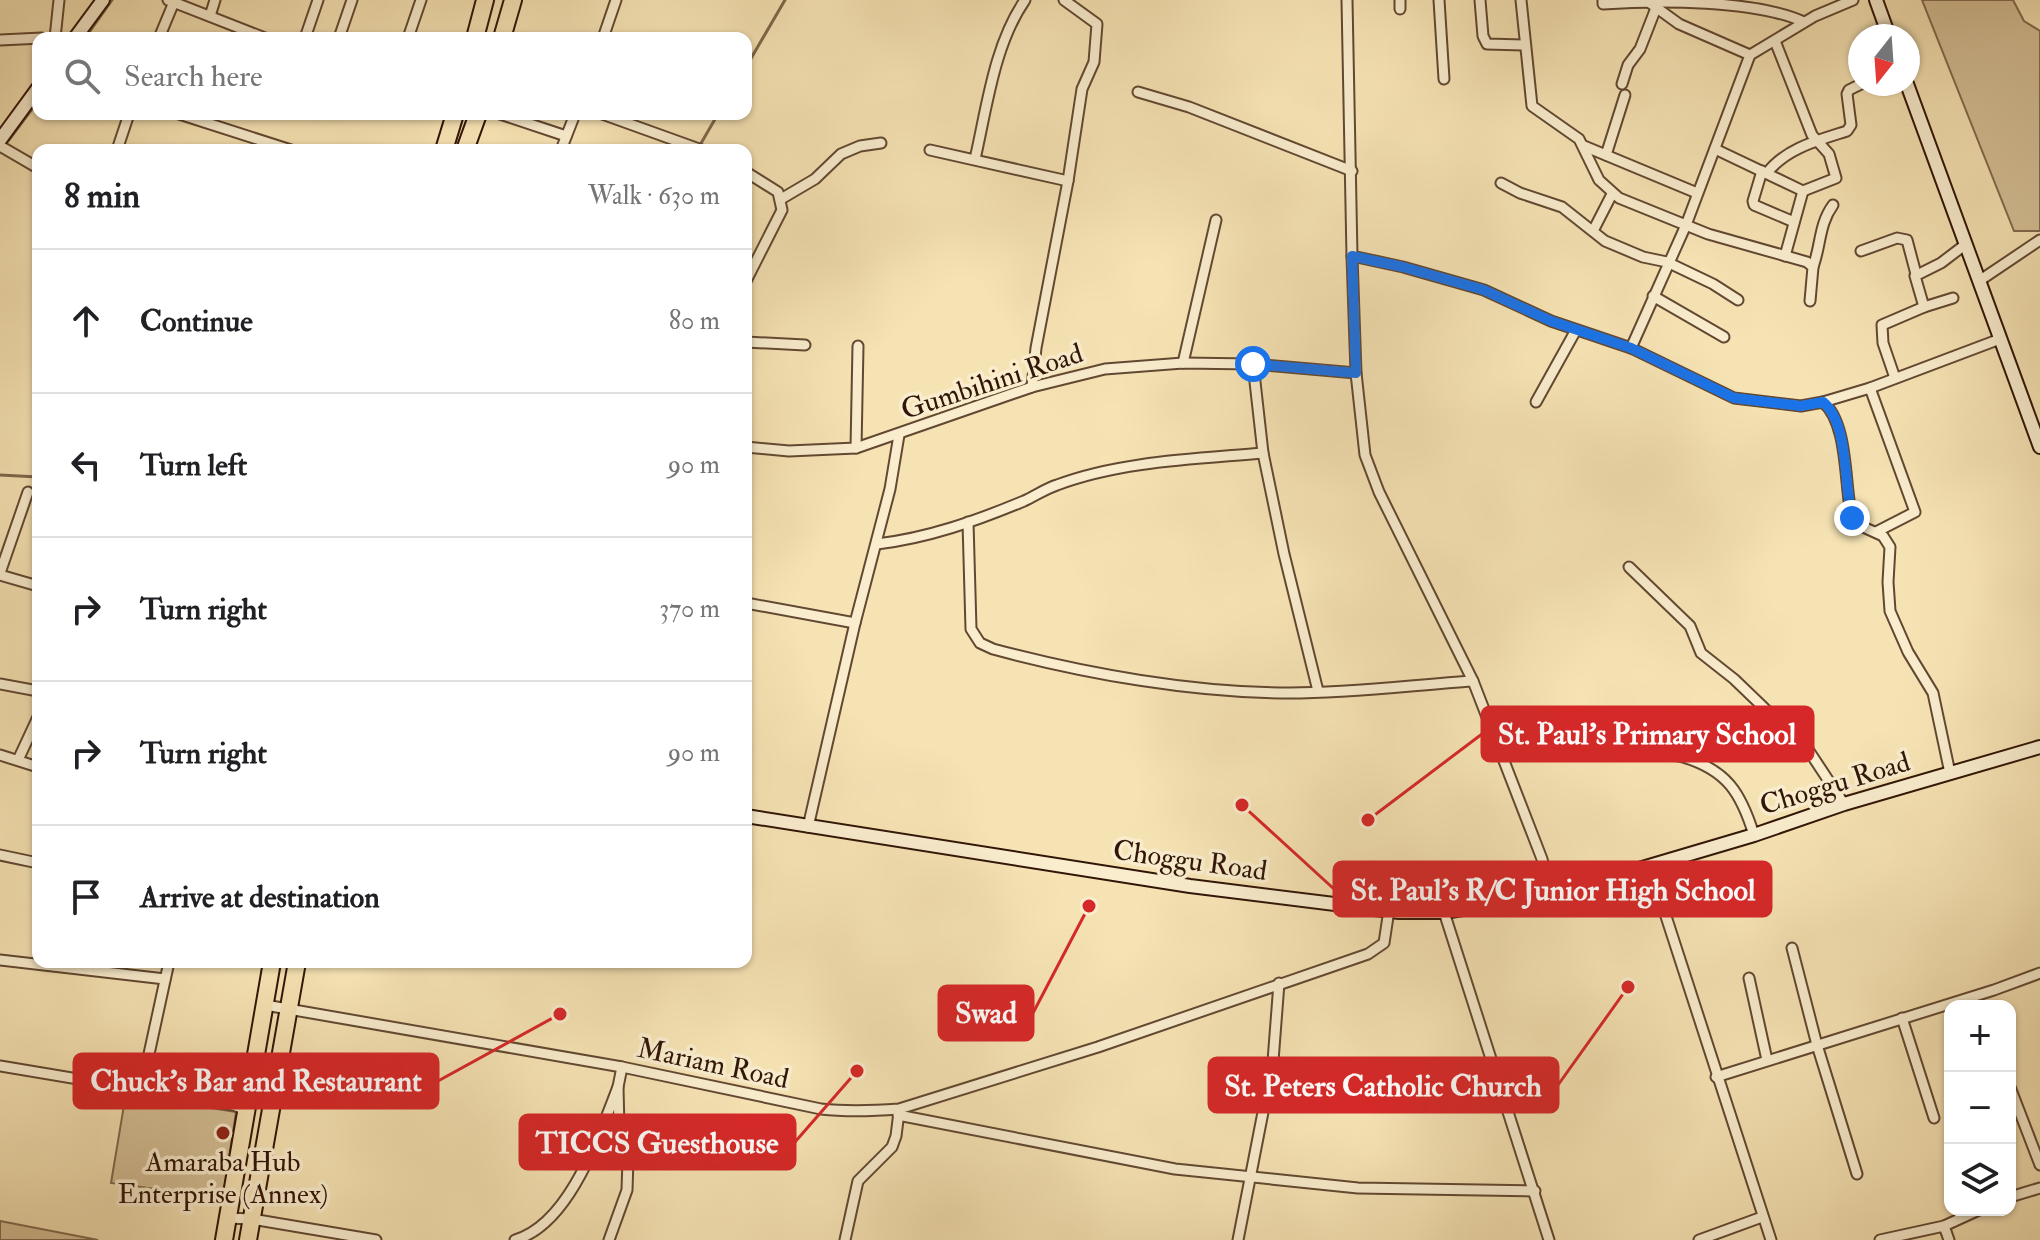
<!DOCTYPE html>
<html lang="en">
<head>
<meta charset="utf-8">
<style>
	:root { --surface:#fff; --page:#f6f6f6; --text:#202124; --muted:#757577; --line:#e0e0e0 }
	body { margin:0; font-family:"IM FELL Double Pica",serif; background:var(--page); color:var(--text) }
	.controls { position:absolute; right:24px; bottom:24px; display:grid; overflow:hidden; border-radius:16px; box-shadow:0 2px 6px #0004 }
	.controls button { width:72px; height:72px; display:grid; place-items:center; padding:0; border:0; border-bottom:2px solid var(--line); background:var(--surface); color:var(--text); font:40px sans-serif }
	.compass { position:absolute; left:1848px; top:24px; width:72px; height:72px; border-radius:50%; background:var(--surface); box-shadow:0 2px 6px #0004; rotate:197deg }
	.stop { position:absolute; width:24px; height:24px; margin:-18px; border:6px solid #1a73e8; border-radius:50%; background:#fff }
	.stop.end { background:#1a73e8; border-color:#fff; box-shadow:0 2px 8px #0008 }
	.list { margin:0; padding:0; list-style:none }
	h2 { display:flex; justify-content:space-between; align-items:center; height:104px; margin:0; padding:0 32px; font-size:34px }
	h2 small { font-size:26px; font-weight:400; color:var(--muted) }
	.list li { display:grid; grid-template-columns:52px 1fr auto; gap:24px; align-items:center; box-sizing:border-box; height:144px; padding:0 32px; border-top:2px solid var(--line) }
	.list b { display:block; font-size:30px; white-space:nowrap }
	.list em { font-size:26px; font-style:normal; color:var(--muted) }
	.icon { flex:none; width:44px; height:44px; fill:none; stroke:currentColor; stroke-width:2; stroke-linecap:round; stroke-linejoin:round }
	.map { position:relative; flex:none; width:2040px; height:1240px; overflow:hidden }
	.search { position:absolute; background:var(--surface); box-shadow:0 2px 6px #0004; left:32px; top:32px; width:720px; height:88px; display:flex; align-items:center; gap:20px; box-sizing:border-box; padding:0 28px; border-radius:16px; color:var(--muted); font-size:30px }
	.panel { position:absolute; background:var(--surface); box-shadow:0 2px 6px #0004; left:32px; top:144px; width:720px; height:824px; border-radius:16px }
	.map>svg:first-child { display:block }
	.green { fill:#d5c097; stroke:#836a4f; stroke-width:2 }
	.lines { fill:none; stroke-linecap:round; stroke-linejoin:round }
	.stream { stroke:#7f674b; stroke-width:3 }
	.street-casing { stroke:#624832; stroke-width:13 }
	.secondary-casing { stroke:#311507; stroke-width:16 }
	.highway-casing { stroke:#311507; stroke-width:20 }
	.street { stroke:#f9edce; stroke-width:9 }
	.secondary { stroke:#f9edce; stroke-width:12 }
	.highway { stroke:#f6e3b4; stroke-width:16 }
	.route { stroke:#1a73e8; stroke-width:10 }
	.poi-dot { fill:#8f2418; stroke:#f9edce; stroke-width:3 }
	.labels { text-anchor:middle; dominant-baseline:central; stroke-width:7; stroke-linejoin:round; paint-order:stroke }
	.street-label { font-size:28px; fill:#311507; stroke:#f9edce }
	.poi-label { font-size:28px; fill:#311507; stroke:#f9edce }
	.leader { fill:none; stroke:#d62828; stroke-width:3 }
	.callout-dot { fill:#d62828; stroke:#f9edce; stroke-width:3 }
	.callout { fill:#d62828; stroke:#d62828; stroke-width:3 }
	.callout-label { font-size:30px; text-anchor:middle; font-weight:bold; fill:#fff }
</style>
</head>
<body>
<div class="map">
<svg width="2040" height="1240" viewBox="0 0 2040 1240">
	<rect width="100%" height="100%" fill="#f6e3b4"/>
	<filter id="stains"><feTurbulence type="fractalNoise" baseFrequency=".0025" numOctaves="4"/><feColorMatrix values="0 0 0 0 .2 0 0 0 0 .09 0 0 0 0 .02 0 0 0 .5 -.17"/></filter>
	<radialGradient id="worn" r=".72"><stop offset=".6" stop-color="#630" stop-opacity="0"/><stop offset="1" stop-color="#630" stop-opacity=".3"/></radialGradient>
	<g class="green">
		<polygon points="1922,0 2013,0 2024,21 2040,31 2040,231 2014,231"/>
		<polygon points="125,1099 179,1103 236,1112 223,1198 111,1183"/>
		<polygon points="0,1221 98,1240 0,1240"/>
	</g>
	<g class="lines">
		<g class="stream">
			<polyline points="85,38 112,0"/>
			<polyline points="746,67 785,0"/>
			<polyline points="8,141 38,101"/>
			<polyline points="700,145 718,114"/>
			<polyline points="0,475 38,477"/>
		</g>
		<defs>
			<g id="street">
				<polyline points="168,0 265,38"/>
				<path d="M1347 0 1352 256 1403 267 1484 290 1551 321 1631 348 1734 398 1801 406 1823 402C1849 424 1844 486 1852 518L1861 526 1883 536 1890 547 1888 582 1890 611 1908 652 1933 693 1950 773"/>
				<polyline points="1400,0 1400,9"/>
				<polyline points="1439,0 1444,79"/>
				<polyline points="1480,0 1483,36 1487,44 1523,45"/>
				<polyline points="1521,0 1532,106 1579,139 1599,180 1619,198 1708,234 1807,262 1813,267 1810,301"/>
				<path d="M1603 0V4C1658 0 1756 0 1804 22"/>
				<polyline points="1646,0 1679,24 1750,55"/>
				<polyline points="210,16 215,0"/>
				<polyline points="55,38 59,0"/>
				<polyline points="159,38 174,2"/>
				<polyline points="305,38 318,0"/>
				<polyline points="339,38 352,0"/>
				<polyline points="408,38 421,0"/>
				<polyline points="603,38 616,0"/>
				<polyline points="0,40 42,38"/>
				<polyline points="1622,84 1628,65 1640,49 1656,8"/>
				<polyline points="1138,92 1189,107 1352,171"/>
				<polyline points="179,114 291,150"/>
				<polyline points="500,114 566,136"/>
				<polyline points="602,114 702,150"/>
				<polyline points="0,146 38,168"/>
				<polyline points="1584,146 1697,193"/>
				<polyline points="1715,149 1803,191 1836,178 1829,154 1812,135 1775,41"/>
				<polyline points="117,150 129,114"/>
				<polyline points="561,150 575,114"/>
				<polyline points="930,150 1068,181"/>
				<polyline points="1606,155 1625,95"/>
				<path d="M975 159C987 107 994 45 1025 0"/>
				<polyline points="1762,171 1753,201 1754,205 1794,222"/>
				<polyline points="746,172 778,192 782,210 746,281"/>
				<path d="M1767 173C1786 148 1819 140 1847 131L1851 125 1847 94 1849 90 1861 84"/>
				<polyline points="1501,183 1520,193 1562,207 1605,241 1643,257 1667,262 1713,284 1738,300"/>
				<polyline points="781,199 815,179 841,154 860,146 881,143"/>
				<polyline points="1593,231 1612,194"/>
				<polyline points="1861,251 1897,238 1907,240 1916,274"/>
				<polyline points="1352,256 1356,373 1365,455 1379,492 1473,681 1542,859 1551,895"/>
				<polyline points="1785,256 1803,191"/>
				<path d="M1813 267C1821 245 1819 224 1833 205"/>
				<polyline points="1979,281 2040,240"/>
				<polyline points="1653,296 1724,337"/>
				<polyline points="1953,298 1924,307 1915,276 1941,263 1966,244"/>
				<polyline points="746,342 805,345"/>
				<polyline points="1631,348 1686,225 1750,55 1815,16 1853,0"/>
				<polyline points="1183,363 1216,220"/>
				<polyline points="1253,364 1263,453 1284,554 1318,691"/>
				<polyline points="1895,378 1883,343 1882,325 1924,307"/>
				<polyline points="1032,387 1036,348 1068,181 1082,89 1094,62 1097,24 1064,0"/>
				<polyline points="1870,388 1915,512 1876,532"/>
				<polyline points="1536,402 1576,330"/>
				<polyline points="1823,402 1870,388 2000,339"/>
				<polyline points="746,447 789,451 856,448 1032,387 1105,369 1183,363 1253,364 1356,373"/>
				<polyline points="856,448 858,346"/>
				<path d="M968 522 971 629 980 643 993 649C1086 674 1194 693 1290 693 1351 693 1413 685 1473 681"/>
				<path d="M877 544C928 538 976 521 1024 501 1035 496 1045 489 1057 485 1121 461 1196 459 1263 453"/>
				<polyline points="1629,567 1690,626 1701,653 1734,679 1809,751 1844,804"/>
				<polyline points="0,573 28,492"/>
				<polyline points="0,575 38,586"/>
				<polyline points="746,603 855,623"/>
				<polyline points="0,684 38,691"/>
				<path d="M1632 728C1638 735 1644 747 1652 751 1661 756 1673 754 1683 757 1727 770 1741 793 1754 835"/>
				<polyline points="0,755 38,767"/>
				<polyline points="18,760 38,717"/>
				<polyline points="808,827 855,623 890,489 899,435"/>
				<polyline points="0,855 38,863"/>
				<polyline points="1650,867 1771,1240"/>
				<polyline points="1444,912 1549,1240"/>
				<polyline points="1792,948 1817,1045 1857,1174"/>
				<polyline points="0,960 165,979"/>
				<polyline points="1749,978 1767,1060"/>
				<path d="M265 1005 622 1067 821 1109C848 1112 872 1111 899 1109L1098 1047 1368 954 1384 943 1389 910"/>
				<polyline points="1902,1018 1934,1118"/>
				<polyline points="0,1066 233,1105 247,1110"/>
				<polyline points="1716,1077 1994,990 2040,973"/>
				<polyline points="2010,1087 2040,1165"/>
				<polyline points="146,1092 149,1054 169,962"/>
				<polyline points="898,1115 1175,1169 1358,1188 1535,1191"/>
				<polyline points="2010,1197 2040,1188"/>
				<polyline points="227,1218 252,1219 376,1240"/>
				<polyline points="1944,1226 1949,1240"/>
				<path d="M515 1240C570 1224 599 1135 618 1087"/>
				<polyline points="609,1240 627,1190 628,1159 619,1128 618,1087 622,1067"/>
				<polyline points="845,1240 858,1181 892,1147 896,1136 899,1112"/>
				<polyline points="1238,1240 1273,1061 1279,983"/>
				<polyline points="1699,1240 1762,1217"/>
				<polyline points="1880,1240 1944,1226 1979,1210"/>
			</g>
			<g id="secondary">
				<polyline points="1876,0 1889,36"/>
				<polyline points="75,38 103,0"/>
				<polyline points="1907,84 2040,447"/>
				<polyline points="0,140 38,88"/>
				<polyline points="746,816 1190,886 1399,912 1444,912 1551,895 1754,835 1844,804 2040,747"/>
			</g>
			<g id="highway">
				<polyline points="475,38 485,0"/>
				<polyline points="502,38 513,0"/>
				<polyline points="444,150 455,114"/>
				<polyline points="465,150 478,114"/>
				<polyline points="224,1240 272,962"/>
				<polyline points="248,1240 297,962"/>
			</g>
		</defs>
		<use href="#street" class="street-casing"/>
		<use href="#secondary" class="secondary-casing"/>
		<use href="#highway" class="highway-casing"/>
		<use href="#street" class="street"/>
		<use href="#secondary" class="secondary"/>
		<use href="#highway" class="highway"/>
	</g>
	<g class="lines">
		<path class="route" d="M1253 364 1356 373 1352 256 1403 267 1484 290 1551 321 1631 348 1734 398 1801 406 1823 402C1849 423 1844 486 1852 518"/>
	</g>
	<circle class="poi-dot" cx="223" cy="1133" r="8"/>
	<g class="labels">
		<g class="street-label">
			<text transform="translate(992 382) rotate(-18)">Gumbihini Road</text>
			<text transform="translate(1835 784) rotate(-17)">Choggu Road</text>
			<text transform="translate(1190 861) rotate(8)">Choggu Road</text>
			<text transform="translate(713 1064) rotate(12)">Mariam Road</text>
		</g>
		<g class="poi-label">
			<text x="223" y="1162">Amaraba Hub<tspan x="223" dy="32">Enterprise (Annex)</tspan></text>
		</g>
	</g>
	<path class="leader" d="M1368 820L1482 734M1242 805L1334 889M1089 906L1033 1013M560 1014L438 1081M1628 987L1558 1085M857 1071L795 1142"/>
	<g class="callout-dot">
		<circle cx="1368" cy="820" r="8"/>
		<circle cx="1242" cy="805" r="8"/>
		<circle cx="1089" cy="906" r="8"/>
		<circle cx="560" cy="1014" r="8"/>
		<circle cx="1628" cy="987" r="8"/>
		<circle cx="857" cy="1071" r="8"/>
	</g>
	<g class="callout">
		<rect x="1482" y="707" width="331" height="54" rx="8"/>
		<rect x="1334" y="862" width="437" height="54" rx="8"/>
		<rect x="939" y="986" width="94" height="54" rx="8"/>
		<rect x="74" y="1054" width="364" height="54" rx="8"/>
		<rect x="1209" y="1058" width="349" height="54" rx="8"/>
		<rect x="520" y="1115" width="275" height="54" rx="8"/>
	</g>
	<g class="callout-label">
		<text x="1647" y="744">St. Paul's Primary School</text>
		<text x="1553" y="900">St. Paul's R/C Junior High School</text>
		<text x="986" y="1023">Swad</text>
		<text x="256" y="1091">Chuck's Bar and Restaurant</text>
		<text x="1383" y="1096">St. Peters Catholic Church</text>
		<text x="657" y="1153">TICCS Guesthouse</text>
	</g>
	<rect width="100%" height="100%" filter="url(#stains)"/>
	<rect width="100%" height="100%" fill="url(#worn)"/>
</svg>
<div class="controls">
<button>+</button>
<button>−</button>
<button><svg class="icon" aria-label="layers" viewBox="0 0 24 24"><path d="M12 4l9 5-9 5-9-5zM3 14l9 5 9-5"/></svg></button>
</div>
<svg class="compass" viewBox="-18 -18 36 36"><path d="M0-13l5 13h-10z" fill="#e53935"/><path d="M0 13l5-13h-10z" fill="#757577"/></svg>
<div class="stop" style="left:1253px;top:364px"></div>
<div class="stop end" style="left:1852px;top:518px"></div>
<div class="search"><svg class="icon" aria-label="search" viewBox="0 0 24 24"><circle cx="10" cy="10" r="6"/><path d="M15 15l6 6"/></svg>Search here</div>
<section class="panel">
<h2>8 min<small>Walk · 630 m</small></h2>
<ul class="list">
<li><svg class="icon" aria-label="ahead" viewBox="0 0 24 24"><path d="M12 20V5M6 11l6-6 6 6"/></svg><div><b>Continue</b></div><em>80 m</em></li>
<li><svg class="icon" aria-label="left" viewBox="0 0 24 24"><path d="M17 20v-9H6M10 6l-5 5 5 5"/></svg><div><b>Turn left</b></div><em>90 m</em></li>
<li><svg class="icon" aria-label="right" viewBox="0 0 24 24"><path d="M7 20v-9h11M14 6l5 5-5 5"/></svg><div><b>Turn right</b></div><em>370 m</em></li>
<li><svg class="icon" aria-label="right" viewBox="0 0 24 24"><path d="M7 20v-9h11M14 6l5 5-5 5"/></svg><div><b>Turn right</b></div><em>90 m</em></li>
<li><svg class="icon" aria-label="arrive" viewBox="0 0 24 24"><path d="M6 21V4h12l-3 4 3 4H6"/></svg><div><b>Arrive at destination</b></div></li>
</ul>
</section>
</div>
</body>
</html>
